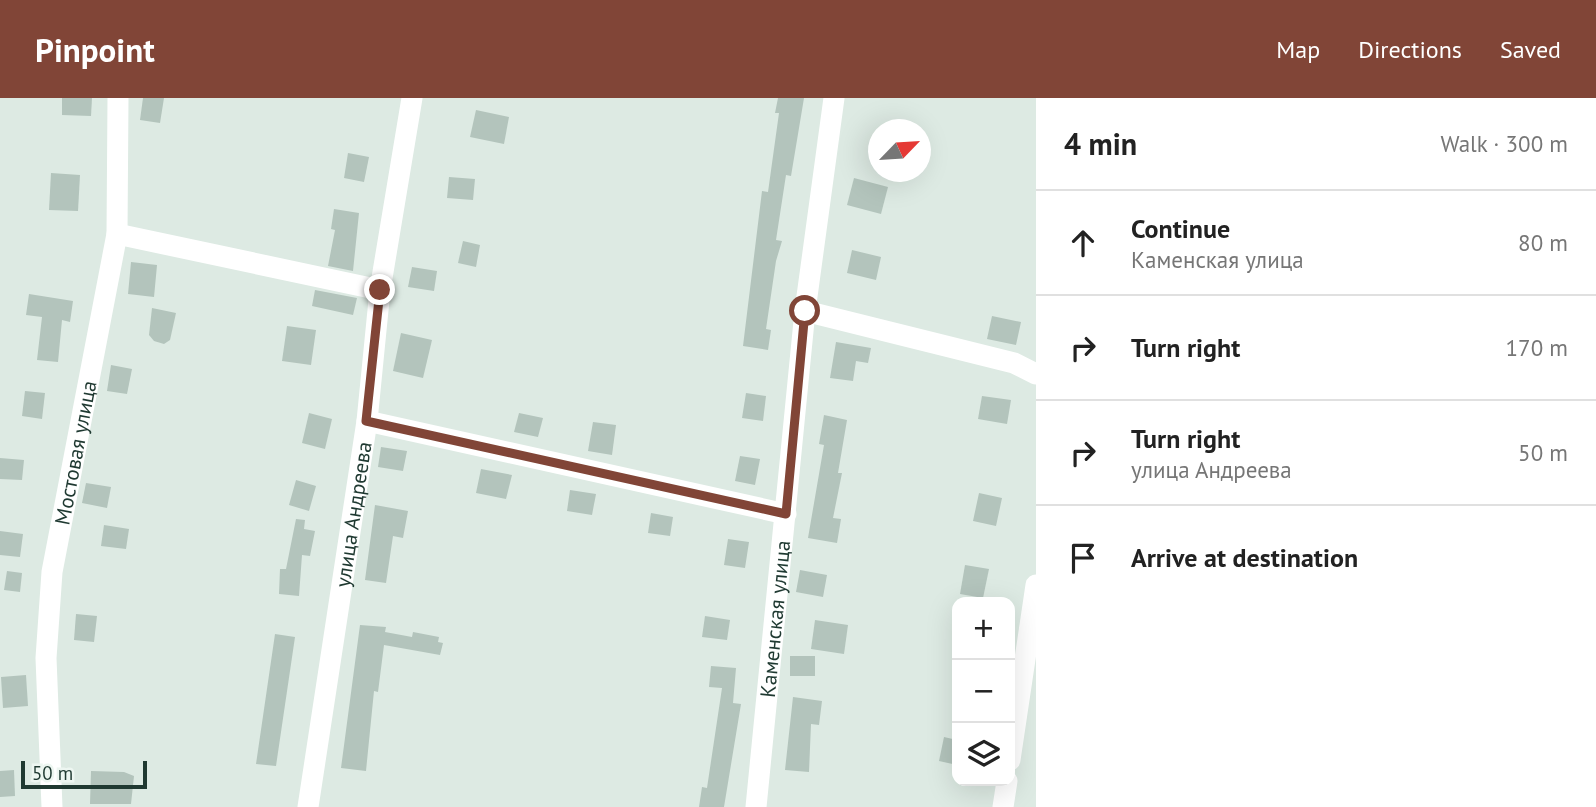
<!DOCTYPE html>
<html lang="en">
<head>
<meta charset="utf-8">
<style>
	:root { --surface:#fff; --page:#f6f6f6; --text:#222; --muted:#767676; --line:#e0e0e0; --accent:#814537 }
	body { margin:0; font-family:"PT Sans",sans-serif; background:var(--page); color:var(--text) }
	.controls { position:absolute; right:21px; bottom:21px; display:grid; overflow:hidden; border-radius:14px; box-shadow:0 7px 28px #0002 }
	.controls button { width:63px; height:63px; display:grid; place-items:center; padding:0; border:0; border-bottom:2px solid var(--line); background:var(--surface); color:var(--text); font:35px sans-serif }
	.compass { position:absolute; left:868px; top:21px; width:63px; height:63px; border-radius:50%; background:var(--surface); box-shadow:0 7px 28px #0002; rotate:65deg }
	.scale { position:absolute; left:21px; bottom:18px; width:126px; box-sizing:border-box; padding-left:7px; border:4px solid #1f3931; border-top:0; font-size:19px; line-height:24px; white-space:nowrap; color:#1f3931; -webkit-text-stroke:5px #edf6f1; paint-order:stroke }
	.stop { position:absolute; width:21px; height:21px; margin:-16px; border:5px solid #814537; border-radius:50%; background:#fff }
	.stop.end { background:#814537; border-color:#fff; box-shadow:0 2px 7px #0008 }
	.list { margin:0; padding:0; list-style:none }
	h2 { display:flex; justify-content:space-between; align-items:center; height:91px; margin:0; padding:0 28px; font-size:30px }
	h2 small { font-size:23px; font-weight:400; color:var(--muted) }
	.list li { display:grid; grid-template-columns:46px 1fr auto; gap:21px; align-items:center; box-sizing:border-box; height:105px; padding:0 28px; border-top:2px solid var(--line) }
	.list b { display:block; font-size:26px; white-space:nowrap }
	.list p { margin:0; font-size:23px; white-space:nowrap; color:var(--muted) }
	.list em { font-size:23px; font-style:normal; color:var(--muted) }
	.icon { flex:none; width:38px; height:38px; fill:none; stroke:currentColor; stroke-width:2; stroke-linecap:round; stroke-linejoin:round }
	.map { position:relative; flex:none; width:1036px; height:709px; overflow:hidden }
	header { display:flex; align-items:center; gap:42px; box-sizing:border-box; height:98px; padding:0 35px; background:var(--accent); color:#fff }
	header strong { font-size:33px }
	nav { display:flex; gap:38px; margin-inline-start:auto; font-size:24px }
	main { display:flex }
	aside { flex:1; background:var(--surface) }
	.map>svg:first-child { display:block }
	.building { fill:#b3c4bc }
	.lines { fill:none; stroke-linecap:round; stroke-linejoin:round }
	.minor { stroke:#fff; stroke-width:21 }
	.route { stroke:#814537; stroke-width:9 }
	.labels { text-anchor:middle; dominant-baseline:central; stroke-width:7; stroke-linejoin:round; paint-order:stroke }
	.street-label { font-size:21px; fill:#1f3931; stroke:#edf6f1 }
</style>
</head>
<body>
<header>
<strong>Pinpoint</strong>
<nav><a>Map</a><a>Directions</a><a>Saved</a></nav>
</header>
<main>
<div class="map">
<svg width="1036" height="709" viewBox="0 0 1036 709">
	<rect width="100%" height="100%" fill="#ddeae3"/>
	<g class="building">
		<polygon points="62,0 92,0 91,18 62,17"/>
		<polygon points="143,0 164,0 160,25 140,22"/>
		<polygon points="778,0 804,0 791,78 786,77 776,142 782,143 776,163 766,231 771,232 768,252 743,248 762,93 768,94 779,15 775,15"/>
		<polygon points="476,12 509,19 504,46 470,39"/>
		<polygon points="348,55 369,59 364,84 344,80"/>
		<polygon points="51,75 80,77 78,113 49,112"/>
		<polygon points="449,79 475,81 473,102 447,100"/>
		<polygon points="854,80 888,89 881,116 847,107"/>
		<polygon points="334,111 359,115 353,173 328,168 335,132 331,131"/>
		<polygon points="463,143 480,147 476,169 458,165"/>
		<polygon points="852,152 881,159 876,182 847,175"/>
		<polygon points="131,164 157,167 154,199 128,196"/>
		<polygon points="412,169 437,173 434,193 408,189"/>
		<polygon points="315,192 357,200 353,217 312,208"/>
		<polygon points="29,196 73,203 70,224 62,222 58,264 37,262 42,219 26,217"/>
		<polygon points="152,210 176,215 170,242 164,246 154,243 149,237"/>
		<polygon points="992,218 1021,224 1016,247 987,241"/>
		<polygon points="287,228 316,232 311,267 282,263"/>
		<polygon points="401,235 432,242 423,280 393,273"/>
		<polygon points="836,244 871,250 868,265 856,263 853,283 830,280"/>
		<polygon points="111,267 132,271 127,296 107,293"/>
		<polygon points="25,293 45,295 42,321 22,318"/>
		<polygon points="746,295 766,298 763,323 742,320"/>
		<polygon points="982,298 1011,302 1007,326 978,321"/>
		<polygon points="309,315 332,321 325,351 302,345"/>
		<polygon points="519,315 543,320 538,339 514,334"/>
		<polygon points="824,317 847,322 838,375 842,375 833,420 841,421 837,445 808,440 824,347 819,346"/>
		<polygon points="593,324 616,327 612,357 588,353"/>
		<polygon points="381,349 407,353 403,373 378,369"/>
		<polygon points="740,358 760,361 755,387 735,383"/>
		<polygon points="0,360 24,362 22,382 0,381"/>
		<polygon points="481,371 512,377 506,401 476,395"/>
		<polygon points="296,382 316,388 309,413 289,407"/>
		<polygon points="86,385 111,389 107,410 82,405"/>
		<polygon points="570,392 596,396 592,417 567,413"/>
		<polygon points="979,395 1002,400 996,428 973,423"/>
		<polygon points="375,407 408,413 403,440 393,438 386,485 365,482"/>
		<polygon points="651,415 673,419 670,438 648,435"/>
		<polygon points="296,421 305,422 304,431 315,433 310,458 302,457 299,498 279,496 280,471 286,471"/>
		<polygon points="104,427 129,431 126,451 101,448"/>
		<polygon points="0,433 23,436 20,459 0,457"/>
		<polygon points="728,441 749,444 745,470 724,467"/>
		<polygon points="965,467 989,471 983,500 960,496"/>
		<polygon points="800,472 827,477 823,499 796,494"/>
		<polygon points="7,473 22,475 20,494 4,492"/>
		<polygon points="76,516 97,518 94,544 74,542"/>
		<polygon points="705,518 730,522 727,542 702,539"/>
		<polygon points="815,522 848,527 844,556 811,551"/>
		<polygon points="360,527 386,529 385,534 412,539 413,534 439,539 438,544 443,545 440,557 384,547 378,594 374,593 366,673 341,670"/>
		<polygon points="275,536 295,539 276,668 256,666"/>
		<rect x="790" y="558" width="25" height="20"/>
		<polygon points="711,568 736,570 733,605 741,606 724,709 699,709 702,689 707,690 722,590 709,589"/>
		<polygon points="26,577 28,608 3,610 1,579"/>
		<polygon points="793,599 822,603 819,627 811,626 809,674 785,672"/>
		<polygon points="944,639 957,642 957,667 939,663"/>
		<polygon points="14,672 15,698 0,699 0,673"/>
		<polygon points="91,673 124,674 134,678 131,706 90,706"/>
	</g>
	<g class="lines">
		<g class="minor">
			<polyline points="117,136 380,192"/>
			<polyline points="805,213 1014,265 1036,276"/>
			<polyline points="367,323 786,416"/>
			<polyline points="1010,662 1036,487"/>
			<path id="s1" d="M52 709 46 560 52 474 117 136 118 0"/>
			<path id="s2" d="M308 709 367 323 380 192 412 0"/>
			<path id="s3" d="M756 709 805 213 834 0"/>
			<polyline points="1003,709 1007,683"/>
		</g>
	</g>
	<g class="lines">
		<polyline class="route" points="380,192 366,323 786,416 805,213"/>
	</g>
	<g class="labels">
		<g class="street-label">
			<text stroke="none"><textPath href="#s1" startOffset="357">Мостовая улица</textPath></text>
			<text stroke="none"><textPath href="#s2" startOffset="296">улица Андреева</textPath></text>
			<text stroke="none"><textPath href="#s3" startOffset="189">Каменская улица</textPath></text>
		</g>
	</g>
</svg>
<div class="controls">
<button>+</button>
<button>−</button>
<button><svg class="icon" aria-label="layers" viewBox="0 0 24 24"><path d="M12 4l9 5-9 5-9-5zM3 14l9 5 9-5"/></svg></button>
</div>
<svg class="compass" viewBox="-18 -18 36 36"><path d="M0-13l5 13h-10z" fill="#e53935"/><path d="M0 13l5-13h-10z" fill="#767676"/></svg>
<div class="scale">50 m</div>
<div class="stop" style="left:805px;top:213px"></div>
<div class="stop end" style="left:380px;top:192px"></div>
</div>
<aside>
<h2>4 min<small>Walk · 300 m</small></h2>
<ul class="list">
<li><svg class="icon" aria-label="ahead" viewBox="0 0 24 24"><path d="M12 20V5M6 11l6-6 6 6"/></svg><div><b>Continue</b><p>Каменская улица</p></div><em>80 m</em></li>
<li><svg class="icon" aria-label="right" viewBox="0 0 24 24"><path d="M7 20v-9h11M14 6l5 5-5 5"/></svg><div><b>Turn right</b></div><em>170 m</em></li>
<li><svg class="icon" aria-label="right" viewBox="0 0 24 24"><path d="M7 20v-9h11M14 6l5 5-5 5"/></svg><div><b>Turn right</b><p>улица Андреева</p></div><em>50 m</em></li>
<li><svg class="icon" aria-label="arrive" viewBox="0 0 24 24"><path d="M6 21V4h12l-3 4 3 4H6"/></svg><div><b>Arrive at destination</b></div></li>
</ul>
</aside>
</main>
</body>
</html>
